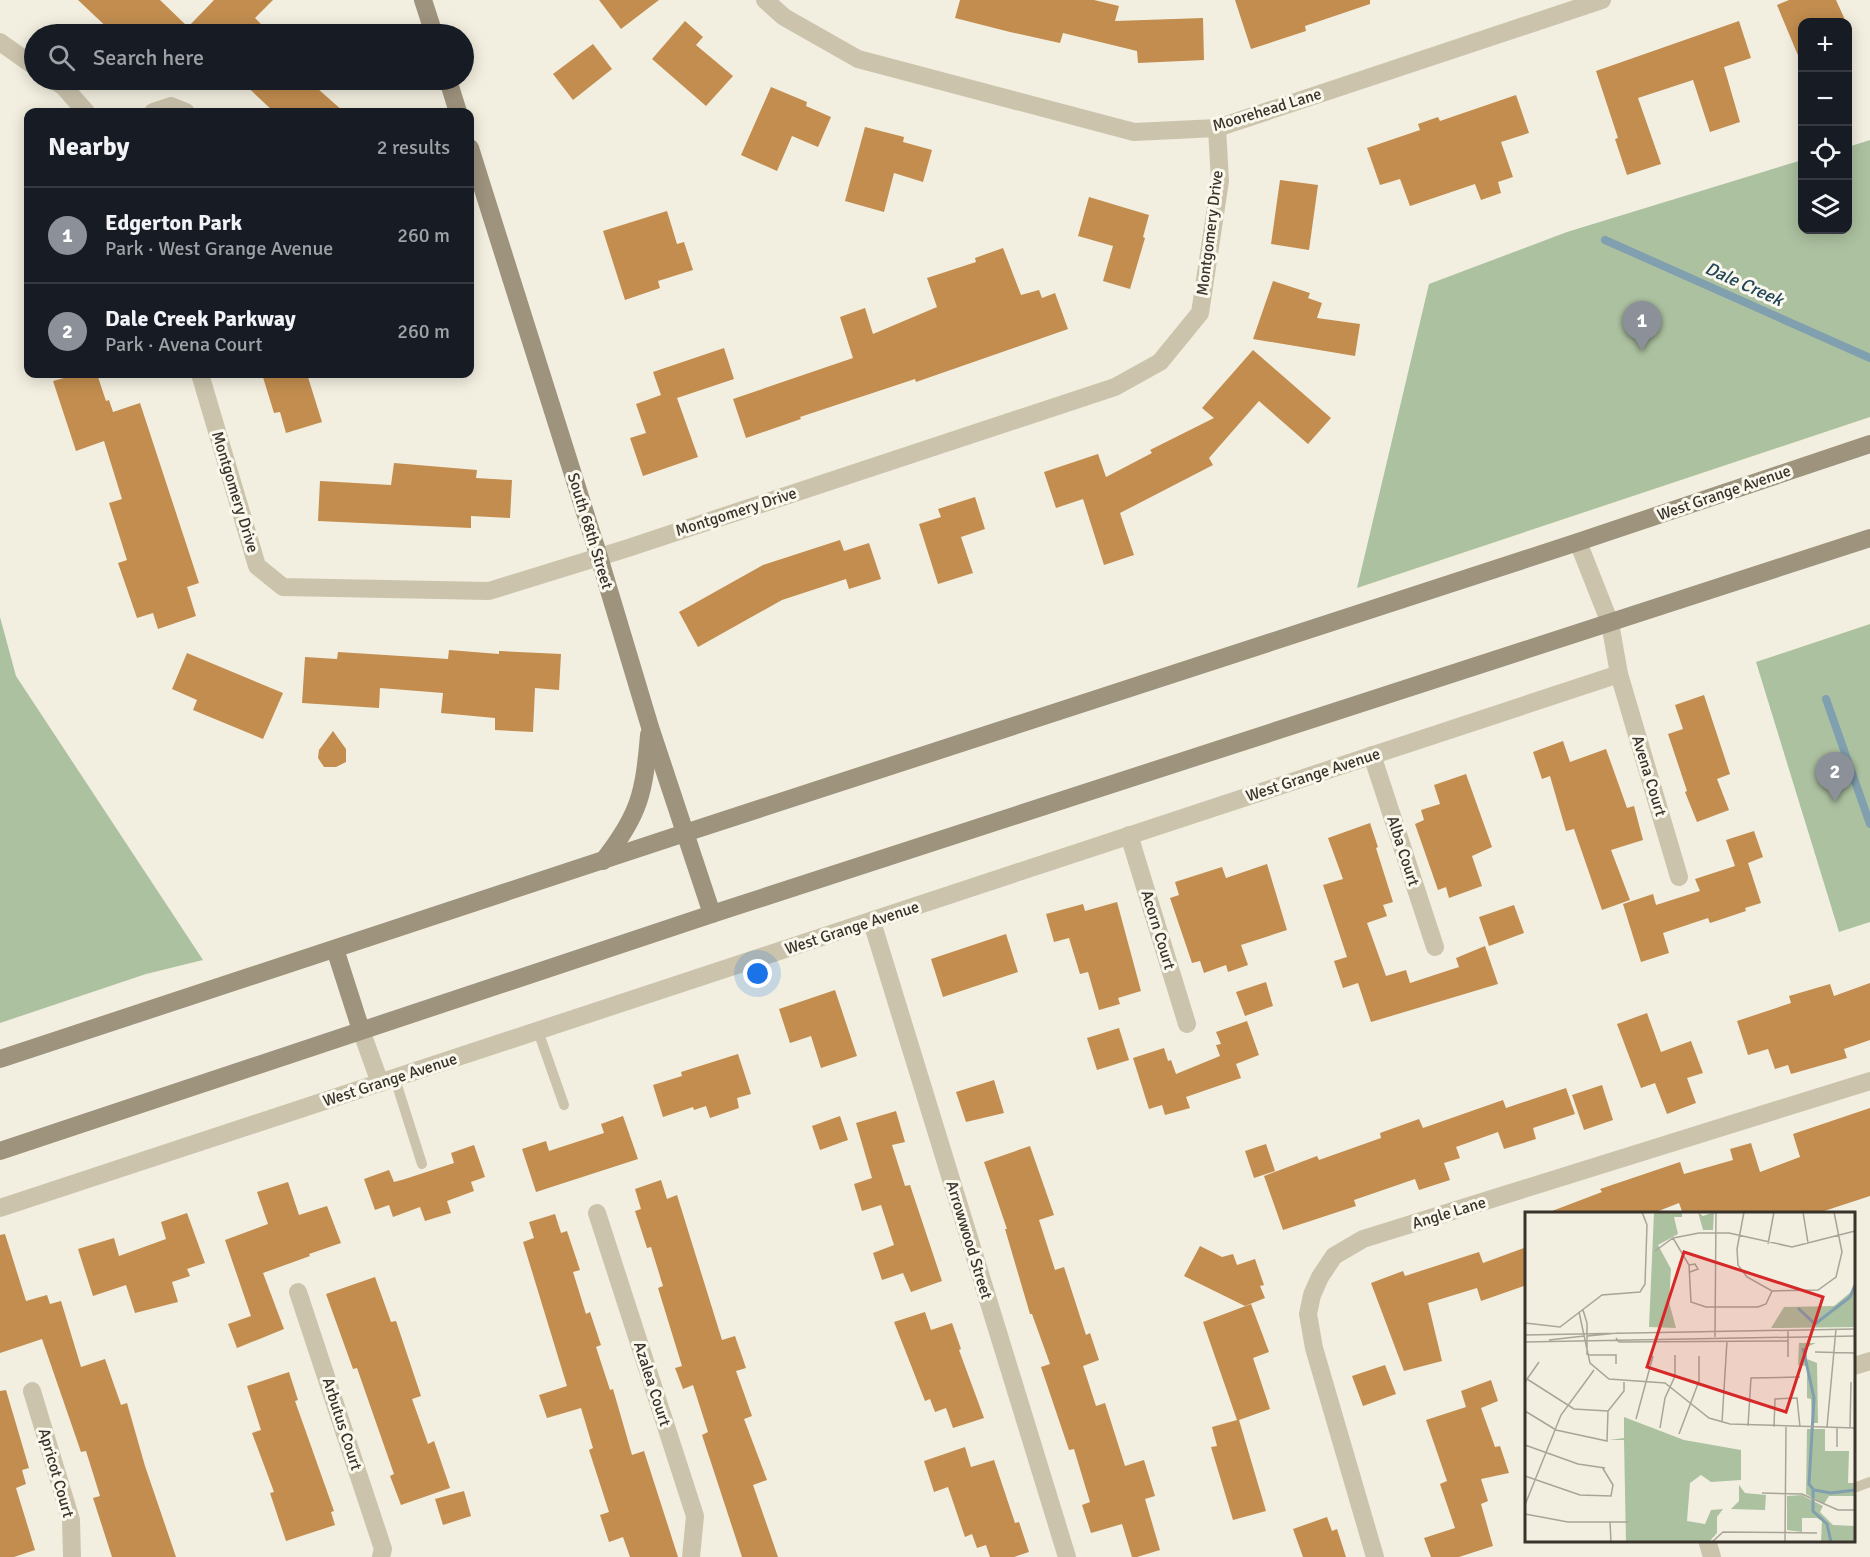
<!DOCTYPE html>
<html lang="en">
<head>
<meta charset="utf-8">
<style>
	:root { --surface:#171b24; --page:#20242c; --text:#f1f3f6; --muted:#9ea1a6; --line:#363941; --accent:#8c9099 }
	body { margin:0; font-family:Signika,sans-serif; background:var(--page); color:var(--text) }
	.controls { position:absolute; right:18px; top:18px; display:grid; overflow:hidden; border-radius:12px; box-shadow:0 3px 15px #0003 }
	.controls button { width:54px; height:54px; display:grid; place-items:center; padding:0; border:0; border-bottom:2px solid var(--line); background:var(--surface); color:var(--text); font:30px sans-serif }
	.you { position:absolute; left:758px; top:974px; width:21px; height:21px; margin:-15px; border:4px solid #fff; border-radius:50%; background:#1a73e8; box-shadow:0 0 0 9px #1a73e833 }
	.badge { display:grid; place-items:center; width:39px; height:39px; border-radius:50%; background:var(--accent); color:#fff; font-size:20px; font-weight:700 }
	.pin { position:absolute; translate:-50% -50px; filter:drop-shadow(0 2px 3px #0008) }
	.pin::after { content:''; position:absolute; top:32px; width:21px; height:18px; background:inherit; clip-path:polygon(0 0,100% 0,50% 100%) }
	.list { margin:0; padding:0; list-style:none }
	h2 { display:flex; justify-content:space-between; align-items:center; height:78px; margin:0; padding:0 24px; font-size:26px }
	h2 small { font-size:20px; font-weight:400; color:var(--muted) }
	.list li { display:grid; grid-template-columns:39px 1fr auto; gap:18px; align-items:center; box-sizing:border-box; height:96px; padding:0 24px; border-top:2px solid var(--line) }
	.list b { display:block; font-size:22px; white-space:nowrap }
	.list p { margin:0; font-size:20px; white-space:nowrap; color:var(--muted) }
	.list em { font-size:20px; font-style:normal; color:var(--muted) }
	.icon { flex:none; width:33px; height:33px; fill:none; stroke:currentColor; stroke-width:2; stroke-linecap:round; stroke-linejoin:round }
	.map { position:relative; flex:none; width:1870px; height:1557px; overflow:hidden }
	.search { position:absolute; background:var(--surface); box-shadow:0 3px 15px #0003; left:24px; top:24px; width:450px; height:66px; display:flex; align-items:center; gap:15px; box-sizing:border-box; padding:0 21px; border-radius:33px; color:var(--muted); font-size:22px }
	.panel { position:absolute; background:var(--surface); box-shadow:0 3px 15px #0003; left:24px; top:108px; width:450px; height:270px; border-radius:12px }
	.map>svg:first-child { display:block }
	.green { fill:#acc1a0 }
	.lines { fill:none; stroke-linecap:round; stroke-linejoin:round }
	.stream { stroke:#809faf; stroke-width:8 }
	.building { fill:#c28d4f }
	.lane { stroke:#cbc3ac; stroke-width:10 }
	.street { stroke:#cbc3ac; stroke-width:18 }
	.secondary { stroke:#9e937d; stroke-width:18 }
	.labels { text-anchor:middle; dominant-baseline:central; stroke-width:6; stroke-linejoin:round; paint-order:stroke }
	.street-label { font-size:16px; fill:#39332b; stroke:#faf8ed }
	.water-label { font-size:18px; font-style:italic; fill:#214559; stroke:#faf8ed }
	.inset-river { fill:none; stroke:#809faf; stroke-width:3 }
	.inset-road { fill:none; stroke:#a8a498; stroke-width:1.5 }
	.view { fill:#d62828; fill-opacity:0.15; stroke:#d62828; stroke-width:3 }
	.inset-edge { fill:none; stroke:#39332b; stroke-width:3 }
</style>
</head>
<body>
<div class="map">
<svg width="1870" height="1557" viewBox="0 0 1870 1557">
	<rect width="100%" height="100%" fill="#f2efe0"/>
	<g class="green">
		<polygon points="1870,140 1870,417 1357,588 1429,284 1567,232 1802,160 1802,230 1848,230 1848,147"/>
		<polygon points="0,617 16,676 203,960 146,974 0,1023"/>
		<polygon points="1870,624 1870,922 1839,932 1756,662"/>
	</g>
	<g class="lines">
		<g class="stream">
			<polyline points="1605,240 1870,358"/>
			<polyline points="1826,699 1870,824"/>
		</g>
	</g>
	<g class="building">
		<polygon points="78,0 160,0 188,27 214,0 273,0 255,18 271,34 114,34"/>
		<polygon points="599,0 659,0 621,29"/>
		<polygon points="960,0 1094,0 1119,6 1115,21 1203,18 1204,60 1138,63 1137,51 1063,33 1060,43 1010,32 955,18"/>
		<polygon points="1235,0 1370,0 1370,4 1305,26 1306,31 1251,49"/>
		<polygon points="1789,0 1836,0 1846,22 1803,22 1802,65 1777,5"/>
		<polygon points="685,21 703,37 696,45 733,76 706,106 652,59"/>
		<polygon points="1739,21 1751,58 1724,67 1740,122 1710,132 1693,80 1638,98 1661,164 1627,175 1615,139 1618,138 1596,71"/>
		<polygon points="593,44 612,69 573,100 553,74"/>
		<polygon points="240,80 308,80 344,112 274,112"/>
		<polygon points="771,87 807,102 806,106 831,117 818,147 792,136 777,171 741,155"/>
		<polygon points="1516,95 1529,133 1501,142 1513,177 1498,182 1501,193 1481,200 1475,184 1410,206 1400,179 1380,185 1367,148 1420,130 1418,124 1438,117 1440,121"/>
		<polygon points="865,127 904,137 903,142 932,150 923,182 894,173 884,212 845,201"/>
		<polygon points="1280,180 1318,185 1309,250 1271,244"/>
		<polygon points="1089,197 1149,215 1143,237 1145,238 1130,289 1103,281 1113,246 1078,236"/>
		<polygon points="667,211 677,244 684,242 693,270 658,281 660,288 625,300 603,231"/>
		<polygon points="1003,248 1021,295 1039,290 1042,298 1055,293 1068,329 916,382 915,379 800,417 801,419 746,438 733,399 853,358 840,317 865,308 873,334 937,307 927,278 976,262 975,258"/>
		<polygon points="1273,281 1310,293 1308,298 1322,303 1317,318 1360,324 1355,356 1253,339"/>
		<polygon points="724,348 734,379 677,398 698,457 643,476 630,438 646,433 636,404 661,395 653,372"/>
		<polygon points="1253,350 1331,418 1308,444 1259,401 1209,458 1213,465 1120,513 1134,555 1104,565 1083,499 1056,508 1044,472 1098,454 1106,477 1152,453 1150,450 1214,418 1202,408"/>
		<polygon points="78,374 97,374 106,401 109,400 113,412 140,403 199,583 187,587 196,616 158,629 153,613 137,618 118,563 127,560 109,503 122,499 104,441 76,451 53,381"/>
		<polygon points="262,374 307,374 322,422 286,433 280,412 274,413"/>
		<polygon points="394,463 477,470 476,478 512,480 510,518 471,516 471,528 318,521 320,481 391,485"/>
		<polygon points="975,497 985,529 961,537 973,573 938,584 919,524 941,517 938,509"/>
		<polygon points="840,540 844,551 869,543 881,579 849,589 846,579 782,600 698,647 679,612 763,565"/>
		<polygon points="449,650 499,654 499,651 561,654 559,690 535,688 533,732 495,730 495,718 441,713 443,693 380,688 379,708 302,703 305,657 337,659 338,652 448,659"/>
		<polygon points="187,653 283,693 263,739 193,710 197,700 172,689"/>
		<polygon points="1704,695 1730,774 1717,779 1729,810 1697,822 1685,792 1687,791 1668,734 1683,729 1675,705"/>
		<polygon points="333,731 346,749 346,762 336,767 324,767 318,758 319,750"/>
		<polygon points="1563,741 1570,762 1606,749 1627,808 1634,806 1643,840 1611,850 1630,900 1602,910 1574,829 1566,831 1550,776 1542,779 1533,752"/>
		<polygon points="1466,774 1492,847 1472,856 1482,886 1449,898 1446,887 1438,890 1415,824 1424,820 1421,810 1440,804 1434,785"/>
		<polygon points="1370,823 1378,847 1376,848 1393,902 1383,905 1387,916 1367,923 1386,976 1406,970 1410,983 1459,967 1456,958 1485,946 1498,984 1371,1022 1358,983 1343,988 1334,961 1347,957 1323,885 1343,879 1328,838"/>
		<polygon points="1754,831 1763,857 1748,863 1761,903 1745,908 1746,911 1710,923 1708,918 1663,933 1669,953 1641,962 1623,904 1653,894 1656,905 1700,891 1695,879 1735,866 1726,840"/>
		<polygon points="1267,864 1287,930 1241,945 1248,965 1228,972 1226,965 1204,973 1200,961 1192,963 1170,898 1179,895 1175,882 1222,867 1226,878"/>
		<polygon points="1117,902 1141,991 1118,998 1120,1004 1099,1010 1088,972 1080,974 1069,938 1054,942 1046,914 1083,904 1085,911"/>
		<polygon points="1514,905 1524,933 1489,946 1479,917"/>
		<polygon points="1006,934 1018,972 943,997 931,959"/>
		<polygon points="1266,982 1273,1006 1245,1016 1236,992"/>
		<polygon points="1870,983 1870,1040 1844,1049 1847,1058 1791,1074 1788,1065 1775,1069 1768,1049 1748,1055 1737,1021 1791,1003 1789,996 1830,984 1834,996"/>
		<polygon points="835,990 857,1056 821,1068 811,1036 790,1043 779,1009"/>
		<polygon points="1647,1013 1661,1052 1691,1041 1703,1073 1687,1078 1696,1103 1667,1114 1655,1083 1641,1088 1617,1024"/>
		<polygon points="1247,1021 1259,1055 1236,1064 1241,1078 1186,1097 1190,1108 1165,1115 1162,1105 1149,1109 1133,1058 1164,1048 1168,1061 1171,1060 1176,1074 1220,1056 1216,1045 1221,1044 1216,1032"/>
		<polygon points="1119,1028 1129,1060 1097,1070 1087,1038"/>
		<polygon points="738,1054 751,1094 737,1098 739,1108 710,1118 706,1106 694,1110 693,1107 663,1117 653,1085 682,1076 681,1072"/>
		<polygon points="994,1080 1004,1113 966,1122 956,1092"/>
		<polygon points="1602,1085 1613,1120 1584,1130 1572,1095"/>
		<polygon points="1566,1088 1575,1114 1533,1128 1536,1139 1504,1149 1498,1132 1456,1147 1460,1158 1444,1163 1450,1180 1419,1190 1415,1179 1354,1200 1356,1206 1283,1230 1264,1176 1317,1156 1319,1160 1381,1138 1380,1133 1419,1119 1423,1128 1503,1100 1506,1108"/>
		<polygon points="1870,1108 1870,1196 1815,1214 1683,1214 1679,1203 1651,1214 1552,1214 1552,1211 1602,1192 1600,1189 1680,1162 1684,1174 1733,1160 1730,1149 1751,1143 1760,1172 1800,1157 1793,1134"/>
		<polygon points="896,1111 905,1142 892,1145 905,1186 910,1185 942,1281 911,1292 903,1273 882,1280 873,1253 894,1245 881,1205 862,1211 854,1184 872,1178 856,1123"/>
		<polygon points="623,1116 638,1159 536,1192 522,1149 546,1141 549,1151 604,1133 601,1124"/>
		<polygon points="840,1116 848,1140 820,1150 812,1126"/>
		<polygon points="1266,1144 1275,1171 1254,1178 1245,1151"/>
		<polygon points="474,1145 485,1177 471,1182 474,1191 447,1201 451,1213 425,1221 420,1207 393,1217 389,1205 375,1210 364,1179 389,1170 394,1182 405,1179 454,1163 451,1153"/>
		<polygon points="1030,1146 1054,1215 1039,1220 1055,1270 1064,1267 1086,1335 1090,1333 1099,1360 1083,1366 1096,1406 1105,1403 1125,1466 1144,1460 1155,1496 1145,1499 1160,1550 1137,1557 1132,1557 1122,1524 1091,1533 1082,1505 1090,1502 1074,1449 1069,1450 1041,1367 1050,1364 1032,1314 1030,1314 1005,1229 1007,1229 984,1162"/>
		<polygon points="661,1180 667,1199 677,1195 722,1340 735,1336 746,1368 736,1371 752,1416 744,1419 767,1480 753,1485 778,1557 742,1557 702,1435 708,1432 693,1385 683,1389 675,1368 682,1366 658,1288 663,1286 651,1247 647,1248 635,1211 641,1209 635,1189"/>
		<polygon points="288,1182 299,1215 327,1206 341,1243 309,1254 310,1256 263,1273 284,1329 237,1348 228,1324 251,1316 225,1240 268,1224 257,1192"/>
		<polygon points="187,1213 205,1263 187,1269 190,1276 172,1282 178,1302 135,1313 126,1285 93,1296 78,1249 114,1238 119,1256 166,1239 161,1222"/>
		<polygon points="555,1214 561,1233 567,1231 580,1270 573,1272 586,1314 590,1312 601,1345 596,1347 610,1390 613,1389 632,1455 644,1451 678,1557 630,1557 623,1537 609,1542 600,1515 609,1512 589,1450 593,1448 581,1408 547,1418 539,1395 567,1386 523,1242 534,1238 529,1222"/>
		<polygon points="5,1234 26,1301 47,1295 50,1304 61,1301 81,1367 105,1359 121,1405 127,1403 145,1466 176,1557 112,1557 93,1498 100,1496 86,1451 81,1452 42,1339 0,1353 0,1235"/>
		<polygon points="1200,1246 1222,1257 1233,1254 1237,1265 1255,1259 1264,1285 1260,1286 1265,1298 1245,1306 1184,1276"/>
		<polygon points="1527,1247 1527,1285 1481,1301 1477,1288 1428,1303 1442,1361 1404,1371 1371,1283 1403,1271 1405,1276 1479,1252 1483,1263"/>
		<polygon points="375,1277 391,1322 396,1321 421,1396 412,1399 428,1444 434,1441 450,1488 401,1505 390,1476 394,1474 357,1368 353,1369 326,1294"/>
		<polygon points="1251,1304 1269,1352 1253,1358 1270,1409 1239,1420 1266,1511 1233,1520 1211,1447 1217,1446 1212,1427 1237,1420 1203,1322"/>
		<polygon points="925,1312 931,1330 952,1323 961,1349 959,1350 984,1418 953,1428 946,1408 935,1412 930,1399 925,1401 894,1322"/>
		<polygon points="1385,1365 1396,1394 1363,1406 1352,1376"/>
		<polygon points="289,1372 298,1400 295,1401 334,1511 331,1512 335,1525 286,1541 270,1493 274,1492 252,1433 261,1430 247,1386"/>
		<polygon points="1491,1380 1498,1401 1481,1408 1495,1447 1500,1446 1509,1473 1481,1479 1488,1501 1481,1504 1493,1546 1459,1557 1431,1557 1424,1538 1455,1528 1440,1484 1447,1481 1426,1420 1466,1407 1461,1391"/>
		<polygon points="6,1390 29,1468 22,1470 26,1484 16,1488 35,1550 14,1557 0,1557 0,1391"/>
		<polygon points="965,1447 971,1467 994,1460 1015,1523 1019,1522 1029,1552 1014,1557 990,1557 986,1545 977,1548 972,1534 965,1537 948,1487 934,1492 924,1461"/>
		<polygon points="464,1491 471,1516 443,1525 435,1499"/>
		<polygon points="1327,1517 1332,1531 1337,1529 1346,1557 1303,1557 1293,1529"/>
	</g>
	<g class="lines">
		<g class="lane">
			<polyline points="538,1031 564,1105"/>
			<polyline points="395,1079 422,1164"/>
			<polyline points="1854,1488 1870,1482"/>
		</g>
		<g class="street">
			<polyline points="765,0 784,17 858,59 1134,132 1217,128 1602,0"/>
			<polyline points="0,42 34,66"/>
			<polyline points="53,80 64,87 86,112"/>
			<polyline points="153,112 171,106 186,112"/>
			<polyline points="200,374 257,566 283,587 489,591 625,549 1115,387 1160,362 1200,313 1220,181 1217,128"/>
			<polyline points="1578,542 1610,623 1619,674 1679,877"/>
			<polyline points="1372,755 1435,947"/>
			<polyline points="1129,835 1187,1024"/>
			<polyline points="872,922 1067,1557"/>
			<polyline points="361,1030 380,1083"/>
			<polyline points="0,1208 1619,674"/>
			<polyline points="597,1213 695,1516 691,1557"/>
			<polyline points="298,1292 383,1549 381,1557"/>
			<polyline points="1854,1366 1870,1361"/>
			<polyline points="32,1391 71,1520 72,1557"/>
			<polyline points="1707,1540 1712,1557"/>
			<polyline points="1375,1557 1314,1348 1308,1314 1312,1295 1320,1277 1334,1256 1363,1239 1870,1081"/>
		</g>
		<g class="secondary">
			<polyline points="423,0 434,34"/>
			<polyline points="448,80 458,112"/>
			<polyline points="470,148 599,557 650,727 712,914"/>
			<path d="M603 861C640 814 644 793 649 735"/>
			<polyline points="335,949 361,1030"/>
			<polyline points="0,1059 685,833 1578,542 1870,444"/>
			<polyline points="0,1151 712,914 1870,538"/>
		</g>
	</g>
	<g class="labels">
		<g class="street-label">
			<text transform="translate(1267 110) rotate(-17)">Moorehead Lane</text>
			<text transform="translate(1210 233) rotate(-83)">Montgomery Drive</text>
			<text transform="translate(235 492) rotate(73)">Montgomery Drive</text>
			<text transform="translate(1724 493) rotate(-19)">West Grange Avenue</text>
			<text transform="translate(736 512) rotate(-18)">Montgomery Drive</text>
			<text transform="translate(590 531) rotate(73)">South 68th Street</text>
			<text transform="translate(1313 775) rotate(-18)">West Grange Avenue</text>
			<text transform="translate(1649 776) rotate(73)">Avena Court</text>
			<text transform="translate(1403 851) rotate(72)">Alba Court</text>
			<text transform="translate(852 928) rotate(-18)">West Grange Avenue</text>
			<text transform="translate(1158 930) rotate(73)">Acorn Court</text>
			<text transform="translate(390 1080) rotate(-18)">West Grange Avenue</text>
			<text transform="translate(1449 1213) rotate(-17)">Angle Lane</text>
			<text transform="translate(969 1240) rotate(73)">Arrowwood Street</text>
			<text transform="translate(652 1384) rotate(72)">Azalea Court</text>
			<text transform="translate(342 1424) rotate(72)">Arbutus Court</text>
			<text transform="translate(56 1473) rotate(74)">Apricot Court</text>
		</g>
		<g class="water-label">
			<text transform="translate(1744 284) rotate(24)">Dale Creek</text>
		</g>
	</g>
	<g transform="translate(1525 1212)">
		<rect width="330" height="330" fill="#f2efe0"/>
		<path d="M129 0H157V5H149L153 22 133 33 146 57 144 90 151 116 124 115ZM173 0 178 4 189 0 188 18H178ZM330 71V115L246 116 259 95 309 94 326 80ZM274 131H291L282 135V147L292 151 293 211H287L286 187 282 186V154L273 153ZM99 205 159 228 216 238V268L186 270 176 263 165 271 162 309 180 312 186 298 198 297 192 305V321L184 330H101L99 228H84L99 226ZM282 217H300V239H324L323 271H330V284H304L299 292 281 282ZM214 273 220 281 241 283 240 298 206 297 214 289ZM277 283 298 294 295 300 308 313 330 314V330H296L297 309 292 306H277V320L262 318V284Z" fill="#acc1a0"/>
		<path class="inset-river" d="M273 96 290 112 325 85 330 73M278 136 289 186 284 272 288 277V299L302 312 306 330M289 278 306 281 330 278"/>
		<path class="inset-road" d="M219 0 212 37 213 53 222 65 247 79 293 78 311 65 317 40 309 0M278 0 283 31M148 26 164 53 166 90 181 95H233L241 92 247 79M243 32 249 0M130 39 148 26 174 21H204L267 35 330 19M164 53 170 52 173 57 165 60M58 98 62 111V143M54 100 65 151 84 167 140 171 184 206 205 212 330 216M0 111 35 115 77 83 115 80 120 72 122 13 117 0M0 123 330 117M62 124 94 121M190 125 191 0M91 126 94 130 263 129M24 128 59 124M0 130 330 124M290 140 329 141M63 143H91V152M263 145V118M2 167 49 197 83 199M0 170 14 150M0 199 31 218 82 229 83 199 99 179V170M111 207 128 144M197 210 202 129M223 214 226 166 275 165M249 215 250 187 272 186 275 215M302 215 311 117M135 216 140 186 150 164V143M325 216 326 170M154 222 174 169V144M0 233 53 252 80 256M312 235V216M0 264 55 283 86 284 88 273 77 255M237 281 277 282 313 298H330M0 293 36 203 69 158M0 302 43 310H103M85 310 86 330M187 330 198 320 292 321M260 330 261 215"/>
		<path class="view" d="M159 40 298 85 261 200 122 155Z"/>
		<rect width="330" height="330" class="inset-edge"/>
	</g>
</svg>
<div class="controls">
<button>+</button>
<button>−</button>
<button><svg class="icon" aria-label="locate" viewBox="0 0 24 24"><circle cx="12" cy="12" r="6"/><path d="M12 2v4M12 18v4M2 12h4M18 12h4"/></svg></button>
<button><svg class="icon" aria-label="layers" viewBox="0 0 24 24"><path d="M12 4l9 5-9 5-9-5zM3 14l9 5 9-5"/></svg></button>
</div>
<div class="you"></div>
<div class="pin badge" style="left:1642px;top:351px">1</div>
<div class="pin badge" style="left:1835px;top:802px">2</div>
<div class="search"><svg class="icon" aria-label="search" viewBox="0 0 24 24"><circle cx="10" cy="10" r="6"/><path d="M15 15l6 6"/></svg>Search here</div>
<section class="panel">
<h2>Nearby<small>2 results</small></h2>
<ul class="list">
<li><span class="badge">1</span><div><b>Edgerton Park</b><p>Park · West Grange Avenue</p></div><em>260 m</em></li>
<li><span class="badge">2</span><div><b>Dale Creek Parkway</b><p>Park · Avena Court</p></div><em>260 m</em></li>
</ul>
</section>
</div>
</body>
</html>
